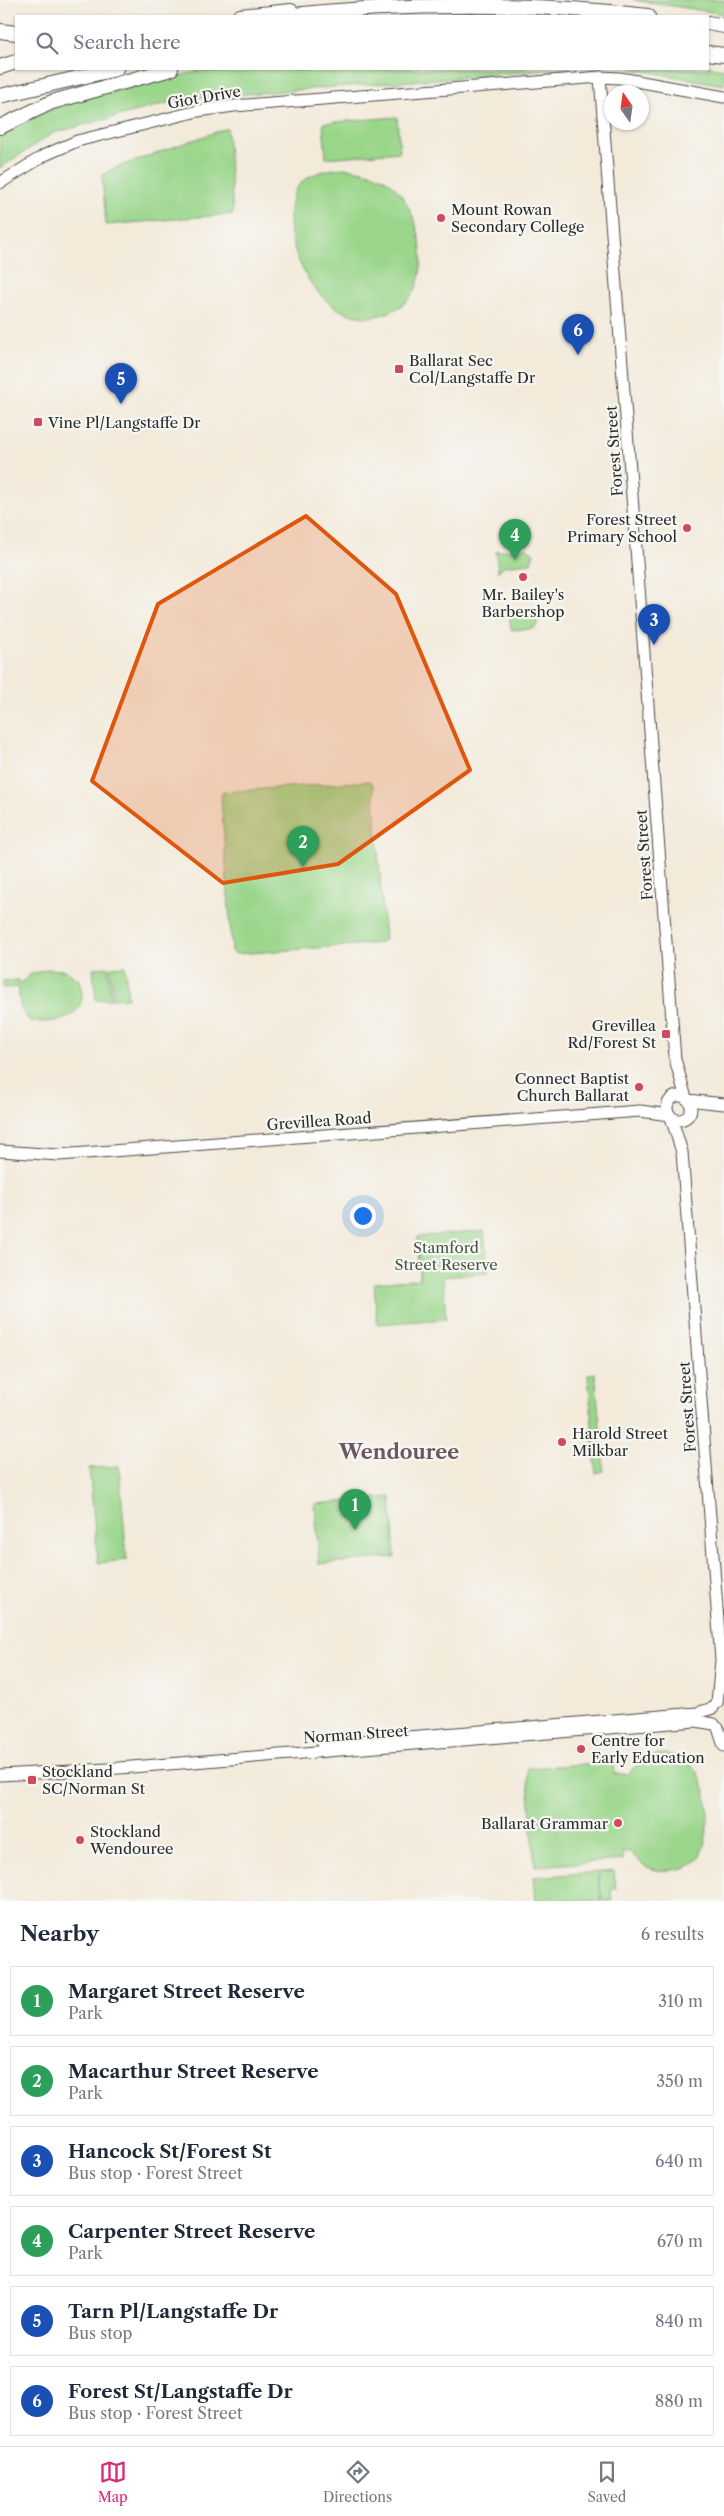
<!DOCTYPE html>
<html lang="en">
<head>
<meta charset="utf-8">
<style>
	:root { --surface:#fff; --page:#f2f2f3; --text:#1f2937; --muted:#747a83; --line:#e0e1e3; --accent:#db2777 }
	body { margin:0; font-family:"Libre Caslon Text",serif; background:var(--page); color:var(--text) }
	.compass { position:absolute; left:604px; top:85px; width:45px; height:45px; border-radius:50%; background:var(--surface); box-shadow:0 1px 4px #0004; rotate:347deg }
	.you { position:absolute; left:362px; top:1215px; width:18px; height:18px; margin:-12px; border:4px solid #fff; border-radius:50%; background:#1a73e8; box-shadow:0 0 0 8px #1a73e833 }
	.badge { display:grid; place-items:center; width:32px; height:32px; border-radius:50%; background:var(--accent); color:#fff; font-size:16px; font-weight:700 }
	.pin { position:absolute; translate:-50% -41px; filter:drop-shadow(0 1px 2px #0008) }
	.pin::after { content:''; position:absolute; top:26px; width:18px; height:15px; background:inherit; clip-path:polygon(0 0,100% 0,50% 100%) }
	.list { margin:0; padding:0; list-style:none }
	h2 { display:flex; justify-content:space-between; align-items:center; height:65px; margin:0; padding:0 20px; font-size:21px }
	h2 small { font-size:16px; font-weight:400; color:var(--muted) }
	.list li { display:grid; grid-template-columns:32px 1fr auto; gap:15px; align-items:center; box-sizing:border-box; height:70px; margin:0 10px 10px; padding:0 10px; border:1px solid var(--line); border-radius:0px }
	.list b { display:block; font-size:19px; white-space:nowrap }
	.list p { margin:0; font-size:16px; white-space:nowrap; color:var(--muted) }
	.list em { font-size:16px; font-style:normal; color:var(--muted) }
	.icon { flex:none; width:28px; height:28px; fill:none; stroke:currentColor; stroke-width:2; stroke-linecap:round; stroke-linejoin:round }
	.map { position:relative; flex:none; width:724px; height:1901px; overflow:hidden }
	.search { position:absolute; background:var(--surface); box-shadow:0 1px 4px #0004; left:15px; right:15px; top:15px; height:55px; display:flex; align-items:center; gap:12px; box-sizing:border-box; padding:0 18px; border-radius:0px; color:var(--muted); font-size:19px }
	.sheet { height:545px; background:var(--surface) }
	nav { display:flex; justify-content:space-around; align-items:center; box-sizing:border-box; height:70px; border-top:1px solid var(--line); background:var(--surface); font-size:14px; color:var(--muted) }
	nav a { display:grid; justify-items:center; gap:2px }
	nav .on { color:var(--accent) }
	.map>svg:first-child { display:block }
	.green { fill:#9ad68a; stroke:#62805a }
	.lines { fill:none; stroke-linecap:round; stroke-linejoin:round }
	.secondary-casing { stroke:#494845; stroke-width:13 }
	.highway-casing { stroke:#494845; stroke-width:16 }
	.secondary { stroke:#fff; stroke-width:11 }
	.highway { stroke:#fff; stroke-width:14 }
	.marked { fill:#df570e; fill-opacity:0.2; stroke:#df570e; stroke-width:4; stroke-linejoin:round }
	.poi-dot { fill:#d1495b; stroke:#f6f6f2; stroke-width:2 }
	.labels { text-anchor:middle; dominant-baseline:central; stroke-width:4.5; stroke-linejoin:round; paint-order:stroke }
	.street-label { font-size:15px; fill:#2b2b2b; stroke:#f6f6f2 }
	.poi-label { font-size:15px; fill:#2b2b2b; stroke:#f6f6f2; text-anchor:start }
	.park-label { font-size:15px; fill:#475643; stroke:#f6f6f2 }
	.district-label { font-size:20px; font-weight:bold; fill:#6d5661; stroke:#f6f6f2 }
</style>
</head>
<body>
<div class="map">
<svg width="724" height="1901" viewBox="0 0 724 1901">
	<rect width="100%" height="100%" fill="#f6f6f2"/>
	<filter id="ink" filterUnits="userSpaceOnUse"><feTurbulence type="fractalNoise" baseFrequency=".02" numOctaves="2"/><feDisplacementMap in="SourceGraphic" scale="10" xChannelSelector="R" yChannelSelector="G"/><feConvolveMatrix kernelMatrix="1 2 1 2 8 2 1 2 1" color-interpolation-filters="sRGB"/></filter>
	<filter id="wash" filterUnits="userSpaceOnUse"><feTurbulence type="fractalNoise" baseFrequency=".0096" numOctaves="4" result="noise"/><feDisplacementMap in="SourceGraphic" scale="20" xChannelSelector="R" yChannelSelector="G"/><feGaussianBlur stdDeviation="1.12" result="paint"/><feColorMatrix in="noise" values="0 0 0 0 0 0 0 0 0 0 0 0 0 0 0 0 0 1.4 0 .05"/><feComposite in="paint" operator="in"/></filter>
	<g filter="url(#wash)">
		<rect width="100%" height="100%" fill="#f3eada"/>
		<g class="green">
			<polygon points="634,0 724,0 724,14"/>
			<polygon points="708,66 724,69 724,85 631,69 708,69"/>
			<polygon points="209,69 566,69 183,99 53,133 0,168 0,136 23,121 83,98"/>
			<polygon points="397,117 400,152 326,158 323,123"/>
			<polygon points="227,128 233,214 106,225 102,176 112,169"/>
			<path d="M344 168C360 170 378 173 390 183 420 207 438 284 399 307 342 342 293 277 290 224 289 209 290 194 302 182 313 172 330 169 344 168Z"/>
			<polygon points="527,548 534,553 531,563 503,566 498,572 496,551"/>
			<polygon points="531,610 539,616 536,627 530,629 511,630 509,612"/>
			<polygon points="369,781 373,784 385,939 382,943 236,954 232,951 221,796 223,792"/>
			<polygon points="125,966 128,998 113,999 110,967"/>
			<polygon points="108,967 111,999 96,1000 93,968"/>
			<path d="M48 969 65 970 79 980C80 985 82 991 82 996 81 1022 47 1024 30 1021 20 1011 18 1002 19 987L3 988V981L19 980 20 984 31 974Z"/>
			<polygon points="484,1231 488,1273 443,1277 446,1319 377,1324 374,1283 420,1279 417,1237"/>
			<polygon points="595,1373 604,1471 596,1473 588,1375"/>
			<polygon points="119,1466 127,1560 98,1563 89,1468"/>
			<polygon points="391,1497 395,1557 319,1564 315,1504"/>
			<path d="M658 1754C698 1753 708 1786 708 1820 707 1833 705 1849 697 1860 691 1867 682 1869 673 1870 650 1872 644 1867 630 1852H622L623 1860 535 1866 527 1768 613 1762 614 1774H627L643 1760Z"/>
			<polygon points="614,1871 616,1889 611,1889 612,1901 602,1901 599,1872"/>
			<polygon points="598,1872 601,1901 536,1901 534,1877"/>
		</g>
	</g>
	<g filter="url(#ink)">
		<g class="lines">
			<defs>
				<g id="secondary">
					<polyline points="600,77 675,1059 686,1098"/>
					<polyline points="0,183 45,155 77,141 198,111 234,106 600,77 620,78 724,97"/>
					<circle cx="679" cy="1108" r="12"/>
					<polyline points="688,1100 724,1104"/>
					<polyline points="671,1117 682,1152 721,1660 717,1703"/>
					<polyline points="0,1151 59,1155 640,1111 670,1115"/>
					<polyline points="718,1728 724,1746"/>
					<polyline points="323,1744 697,1713 713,1708"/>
					<polyline points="0,1775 107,1769 696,1721 714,1724"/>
				</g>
				<g id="highway">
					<polyline points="240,16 291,11"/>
					<path d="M283 16C403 3 528 2 648 16"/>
					<polyline points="708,23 724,26"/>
					<polyline points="0,31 16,33"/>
					<polyline points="708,53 724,55"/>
					<polyline points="0,67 16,62"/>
					<polyline points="0,96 116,69"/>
					<polyline points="0,127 52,102 171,69"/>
				</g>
			</defs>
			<use href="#secondary" class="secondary-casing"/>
			<use href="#highway" class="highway-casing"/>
			<use href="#secondary" class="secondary"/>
			<use href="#highway" class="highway"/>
		</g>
	</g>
	<path class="marked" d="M306 516 396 594 470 770 338 864 223 883 92 781 158 604Z"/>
	<g class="poi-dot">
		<circle cx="441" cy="218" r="5"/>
		<rect x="394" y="364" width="10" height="10" rx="2.5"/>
		<rect x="33" y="417" width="10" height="10" rx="2.5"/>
		<circle cx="687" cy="528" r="5"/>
		<circle cx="523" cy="577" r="5"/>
		<rect x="661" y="1029" width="10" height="10" rx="2.5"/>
		<circle cx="639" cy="1087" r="5"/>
		<circle cx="562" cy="1442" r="5"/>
		<circle cx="581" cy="1749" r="5"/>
		<rect x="27" y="1775" width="10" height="10" rx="2.5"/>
		<circle cx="618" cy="1823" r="5"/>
		<circle cx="80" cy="1840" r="5"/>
	</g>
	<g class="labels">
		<g class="street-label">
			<text transform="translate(204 97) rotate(-10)">Giot Drive</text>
			<text transform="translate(614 451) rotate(-94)">Forest Street</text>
			<text transform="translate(644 855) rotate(-94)">Forest Street</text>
			<text transform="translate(319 1121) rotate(-4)">Grevillea Road</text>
			<text transform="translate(687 1407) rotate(-94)">Forest Street</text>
			<text transform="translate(356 1734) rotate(-4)">Norman Street</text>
		</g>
		<g class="poi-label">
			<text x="451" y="209">Mount Rowan<tspan x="451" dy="17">Secondary College</tspan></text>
			<text x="409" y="360">Ballarat Sec<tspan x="409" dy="17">Col/Langstaffe Dr</tspan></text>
			<text x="48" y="422">Vine Pl/Langstaffe Dr</text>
			<text x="677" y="519" text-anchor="end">Forest Street<tspan x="677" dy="17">Primary School</tspan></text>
			<text x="523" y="594" text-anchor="middle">Mr. Bailey's<tspan x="523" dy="17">Barbershop</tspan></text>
			<text x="656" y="1025" text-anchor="end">Grevillea<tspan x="656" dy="17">Rd/Forest St</tspan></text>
			<text x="629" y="1078" text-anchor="end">Connect Baptist<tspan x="629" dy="17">Church Ballarat</tspan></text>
			<text x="572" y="1433">Harold Street<tspan x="572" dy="17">Milkbar</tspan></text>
			<text x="591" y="1740">Centre for<tspan x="591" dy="17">Early Education</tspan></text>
			<text x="42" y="1771">Stockland<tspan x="42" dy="17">SC/Norman St</tspan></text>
			<text x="608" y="1823" text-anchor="end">Ballarat Grammar</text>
			<text x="90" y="1831">Stockland<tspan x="90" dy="17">Wendouree</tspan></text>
		</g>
		<g class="park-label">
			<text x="446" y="1247">Stamford<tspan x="446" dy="17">Street Reserve</tspan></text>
		</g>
		<g class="district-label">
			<text x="399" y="1452">Wendouree</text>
		</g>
	</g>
</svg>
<svg class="compass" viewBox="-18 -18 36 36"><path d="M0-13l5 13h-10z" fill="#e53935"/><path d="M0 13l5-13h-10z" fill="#747a83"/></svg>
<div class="you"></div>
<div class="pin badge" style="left:355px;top:1530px;background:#2e9e5b">1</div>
<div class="pin badge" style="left:303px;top:867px;background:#2e9e5b">2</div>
<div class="pin badge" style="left:654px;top:645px;background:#1a4fb4">3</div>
<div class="pin badge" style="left:515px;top:560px;background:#2e9e5b">4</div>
<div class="pin badge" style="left:121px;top:404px;background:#1a4fb4">5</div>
<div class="pin badge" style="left:578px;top:355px;background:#1a4fb4">6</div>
<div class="search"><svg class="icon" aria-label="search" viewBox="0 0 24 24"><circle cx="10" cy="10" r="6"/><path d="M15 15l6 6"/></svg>Search here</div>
</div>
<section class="sheet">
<h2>Nearby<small>6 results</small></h2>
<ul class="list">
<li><span class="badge" style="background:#2e9e5b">1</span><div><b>Margaret Street Reserve</b><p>Park</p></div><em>310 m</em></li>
<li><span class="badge" style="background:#2e9e5b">2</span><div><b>Macarthur Street Reserve</b><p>Park</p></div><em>350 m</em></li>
<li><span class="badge" style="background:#1a4fb4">3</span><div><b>Hancock St/Forest St</b><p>Bus stop · Forest Street</p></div><em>640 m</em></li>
<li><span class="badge" style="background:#2e9e5b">4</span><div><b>Carpenter Street Reserve</b><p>Park</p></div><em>670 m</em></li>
<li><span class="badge" style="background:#1a4fb4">5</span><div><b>Tarn Pl/Langstaffe Dr</b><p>Bus stop</p></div><em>840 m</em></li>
<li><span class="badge" style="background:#1a4fb4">6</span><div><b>Forest St/Langstaffe Dr</b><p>Bus stop · Forest Street</p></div><em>880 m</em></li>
</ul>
</section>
<nav>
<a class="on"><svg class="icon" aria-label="map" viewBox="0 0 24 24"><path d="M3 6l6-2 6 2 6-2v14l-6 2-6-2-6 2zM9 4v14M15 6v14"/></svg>Map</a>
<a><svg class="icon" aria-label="directions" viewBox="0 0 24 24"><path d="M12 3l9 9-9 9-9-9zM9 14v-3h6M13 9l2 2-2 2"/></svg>Directions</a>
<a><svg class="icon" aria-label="saved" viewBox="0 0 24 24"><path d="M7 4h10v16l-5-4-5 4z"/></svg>Saved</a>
</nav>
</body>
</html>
